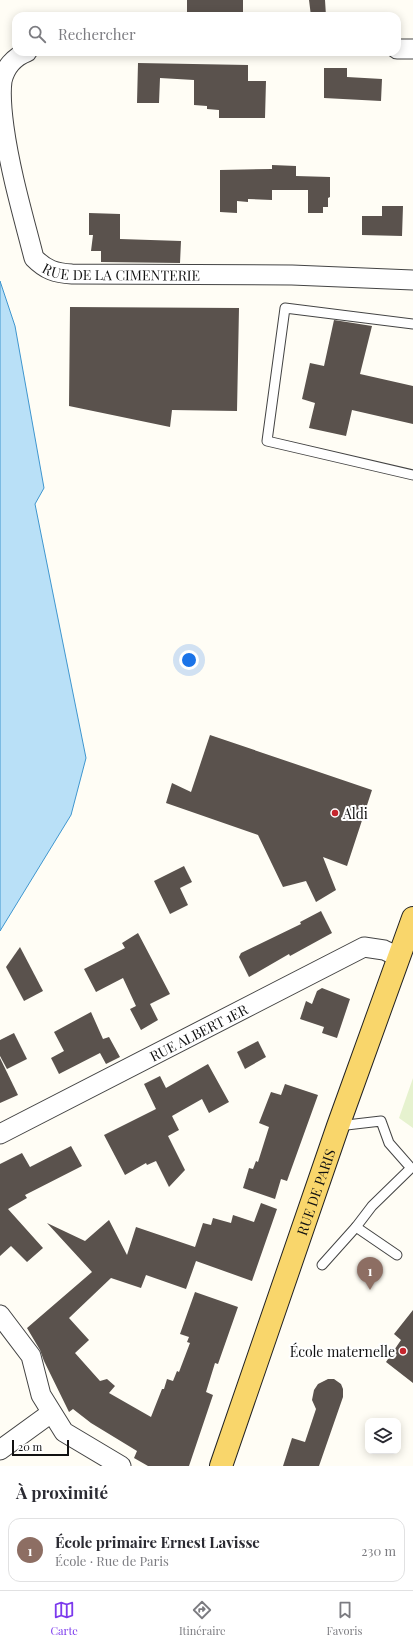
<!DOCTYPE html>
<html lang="fr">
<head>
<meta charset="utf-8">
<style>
	:root { --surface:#fff; --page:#f2f2f3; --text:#2b2b33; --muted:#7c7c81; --line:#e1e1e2; --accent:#7c3aed }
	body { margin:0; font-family:"Playfair Display",serif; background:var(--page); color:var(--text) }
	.controls { position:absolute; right:12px; bottom:12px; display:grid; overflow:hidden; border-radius:8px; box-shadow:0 2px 10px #0003 }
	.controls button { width:36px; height:36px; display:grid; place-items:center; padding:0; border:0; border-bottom:1px solid var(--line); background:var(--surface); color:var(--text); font:20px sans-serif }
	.scale { position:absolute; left:12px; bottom:10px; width:57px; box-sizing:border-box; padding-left:4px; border:2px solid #111; border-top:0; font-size:11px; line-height:14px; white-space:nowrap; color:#111; -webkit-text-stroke:3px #fff; paint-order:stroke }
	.you { position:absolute; left:189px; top:660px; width:14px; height:14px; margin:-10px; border:3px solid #fff; border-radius:50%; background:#1a73e8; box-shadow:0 0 0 6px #1a73e833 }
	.badge { display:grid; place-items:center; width:26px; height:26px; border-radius:50%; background:var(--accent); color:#fff; font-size:13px; font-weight:700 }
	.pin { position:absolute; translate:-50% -33px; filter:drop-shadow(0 1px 2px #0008) }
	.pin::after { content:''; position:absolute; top:21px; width:14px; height:12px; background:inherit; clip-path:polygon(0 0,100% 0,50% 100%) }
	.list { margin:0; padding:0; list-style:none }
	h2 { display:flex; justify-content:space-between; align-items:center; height:52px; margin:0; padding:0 16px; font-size:17px }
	h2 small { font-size:13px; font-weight:400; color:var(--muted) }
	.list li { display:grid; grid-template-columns:26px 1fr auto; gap:12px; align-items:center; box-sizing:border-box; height:64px; margin:0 8px 8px; padding:0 8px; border:1px solid var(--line); border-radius:12px }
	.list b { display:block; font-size:15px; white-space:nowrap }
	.list p { margin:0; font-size:13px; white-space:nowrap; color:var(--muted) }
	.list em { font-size:13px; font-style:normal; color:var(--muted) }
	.icon { flex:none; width:22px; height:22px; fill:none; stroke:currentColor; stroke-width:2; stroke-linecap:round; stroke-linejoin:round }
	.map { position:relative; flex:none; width:413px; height:1466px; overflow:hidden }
	.search { position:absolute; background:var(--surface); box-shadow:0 2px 10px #0003; left:12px; right:12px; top:12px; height:44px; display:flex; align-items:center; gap:10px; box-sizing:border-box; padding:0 14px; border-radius:12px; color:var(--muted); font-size:15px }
	.sheet { height:124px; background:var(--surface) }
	nav { display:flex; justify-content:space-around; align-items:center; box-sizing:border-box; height:56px; border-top:1px solid var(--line); background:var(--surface); font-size:11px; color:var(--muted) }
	nav a { display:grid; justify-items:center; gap:2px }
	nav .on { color:var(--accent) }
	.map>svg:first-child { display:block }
	.pitch { fill:#e6f2cf }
	.water { fill:#b9e0f7; stroke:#3f96cf }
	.building { fill:#5a524d }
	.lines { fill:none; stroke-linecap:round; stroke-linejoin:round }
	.service-casing { stroke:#444; stroke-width:11 }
	.minor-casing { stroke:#444; stroke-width:21 }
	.primary-casing { stroke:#222; stroke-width:24 }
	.service { stroke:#fff; stroke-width:9 }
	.minor { stroke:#fff; stroke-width:19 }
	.primary { stroke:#f9d66b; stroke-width:22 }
	.poi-dot { fill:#c4262e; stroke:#fff; stroke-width:1.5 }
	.labels { text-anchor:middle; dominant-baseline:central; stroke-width:4; stroke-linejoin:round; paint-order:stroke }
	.street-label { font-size:14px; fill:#111; stroke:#fff }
	.poi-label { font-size:14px; fill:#111; stroke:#fff; text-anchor:start }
</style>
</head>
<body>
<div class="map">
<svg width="413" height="1466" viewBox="0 0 413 1466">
	<rect width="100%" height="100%" fill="#fffdf5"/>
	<polygon class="pitch" points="413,1078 413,1128 399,1118"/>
	<polygon class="water" points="0,281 15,326 44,488 35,504 86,758 71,815 0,931"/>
	<g class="building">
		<rect x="187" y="0" width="56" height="16"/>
		<polygon points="309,0 325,0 326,16 311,16"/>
		<polygon points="138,63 248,65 248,81 266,81 265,118 219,118 219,110 207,109 207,106 194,105 194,80 160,78 159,103 137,103"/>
		<polygon points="324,68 347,68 347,77 382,79 381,101 324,98"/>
		<polygon points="272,165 296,166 296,176 330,177 330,197 328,198 328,207 323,207 323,213 308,213 308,190 272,190 272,200 248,199 248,202 237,201 237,213 220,212 220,170 272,169"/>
		<polygon points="382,206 403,206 402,236 362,235 362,216 382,216"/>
		<polygon points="89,213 120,214 120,239 181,241 180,263 101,262 101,251 91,251 93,235 89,235"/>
		<polygon points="70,307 239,308 237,411 172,410 170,427 69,406"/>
		<polygon points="334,320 372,326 360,374 413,386 413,424 352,410 346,436 309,428 315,403 302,399 310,363 324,366"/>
		<polygon points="210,735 372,790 347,866 323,857 336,890 316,902 306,881 283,887 258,835 166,803 172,783 191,792"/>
		<polygon points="184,866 192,882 180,888 188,905 170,914 154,881"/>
		<polygon points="321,911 332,933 290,956 289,954 249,977 239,957 241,953 301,924 300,922"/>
		<polygon points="138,933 170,994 150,1004 158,1020 141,1030 130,1009 136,1006 123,978 96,992 84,969 125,948 122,943"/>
		<polygon points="20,947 43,991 24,1001 6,967"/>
		<polygon points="322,988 350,999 337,1038 322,1033 324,1027 300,1019 306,1001 312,1004 317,991"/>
		<polygon points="91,1012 103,1039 109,1037 120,1057 106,1064 100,1053 59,1074 51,1058 64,1051 54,1032"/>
		<polygon points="14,1033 27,1059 7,1069 0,1056 0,1040"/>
		<polygon points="258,1041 266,1057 245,1069 237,1052"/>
		<polygon points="0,1058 18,1095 0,1103"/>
		<polygon points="208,1064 229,1102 209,1113 202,1099 172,1116 179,1130 168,1136 185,1170 169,1187 156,1161 147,1165 146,1163 125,1175 104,1135 156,1109 144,1084 160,1076 166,1088"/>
		<polygon points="285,1084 318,1095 287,1181 281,1179 275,1199 243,1188 249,1168 253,1169 256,1161 258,1162 269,1127 259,1123 271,1092 281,1095"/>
		<polygon points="71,1146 82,1166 25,1195 27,1198 8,1209 43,1248 27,1262 11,1246 0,1256 0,1164 22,1153 30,1167"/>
		<polygon points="261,1203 277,1209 252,1281 196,1261 186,1289 146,1275 141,1288 111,1278 69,1318 89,1340 75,1353 100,1381 107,1379 115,1386 109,1393 151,1417 162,1389 164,1389 167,1379 173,1381 177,1371 179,1372 190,1343 187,1342 189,1337 180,1334 195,1292 238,1307 218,1364 215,1363 206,1392 213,1395 189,1466 148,1466 134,1458 137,1451 91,1423 73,1409 69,1412 44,1361 40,1350 27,1328 92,1272 47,1223 85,1241 109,1220 127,1255 136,1227 195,1247 203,1223 211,1225 213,1218 231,1223 233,1215 254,1222"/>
		<polygon points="413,1310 413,1383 386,1362 401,1340 394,1334"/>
		<polygon points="328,1379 334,1379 341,1384 343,1389 343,1397 319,1466 283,1466 292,1438 305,1442 316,1409 312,1400 314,1390 318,1384"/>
	</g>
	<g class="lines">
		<defs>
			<g id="service">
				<polyline points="413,324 285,308 267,441 413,475"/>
				<polyline points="356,1227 397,1255"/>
				<polyline points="322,1265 356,1227 372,1206 411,1168 389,1143 381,1121 338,1126"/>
			</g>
			<g id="minor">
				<polyline points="397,49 413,49"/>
				<path id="s1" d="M27 52C14 57 5 68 2 81 0 96 2 112 4 127 10 171 23 215 34 258 46 270 55 273 72 274L292 275 413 280"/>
				<path id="s2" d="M0 1134 364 947 384 950 399 957"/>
				<polyline points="0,1315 31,1356 41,1395 64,1432 121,1466"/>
				<polyline points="0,1450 51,1413"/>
			</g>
			<g id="primary">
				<path id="s3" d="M221 1466 338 1126 413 918"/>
			</g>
		</defs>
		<use href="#service" class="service-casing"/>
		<use href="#minor" class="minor-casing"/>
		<use href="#primary" class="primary-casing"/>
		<use href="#service" class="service"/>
		<use href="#minor" class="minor"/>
		<use href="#primary" class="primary"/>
	</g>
	<g class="poi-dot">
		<circle cx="335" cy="813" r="4"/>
		<circle cx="403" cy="1351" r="4"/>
	</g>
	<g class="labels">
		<g class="street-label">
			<text stroke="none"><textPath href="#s1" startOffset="312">RUE DE LA CIMENTERIE</textPath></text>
			<text stroke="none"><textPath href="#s2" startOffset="223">RUE ALBERT 1ER</textPath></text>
			<text stroke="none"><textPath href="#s3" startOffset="290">RUE DE PARIS</textPath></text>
		</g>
		<g class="poi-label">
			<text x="343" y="813">Aldi</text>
			<text x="395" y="1351" text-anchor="end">École maternelle</text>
		</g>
	</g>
</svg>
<div class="controls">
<button><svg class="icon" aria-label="layers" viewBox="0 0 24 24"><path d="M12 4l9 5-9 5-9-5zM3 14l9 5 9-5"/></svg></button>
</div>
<div class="scale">20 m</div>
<div class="you"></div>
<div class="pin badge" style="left:370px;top:1290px;background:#8d6e63">1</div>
<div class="search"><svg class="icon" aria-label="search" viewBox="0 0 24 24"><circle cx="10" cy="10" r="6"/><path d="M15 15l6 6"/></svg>Rechercher</div>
</div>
<section class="sheet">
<h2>À proximité<small></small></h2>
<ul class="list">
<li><span class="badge" style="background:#8d6e63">1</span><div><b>École primaire Ernest Lavisse</b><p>École · Rue de Paris</p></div><em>230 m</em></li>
</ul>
</section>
<nav>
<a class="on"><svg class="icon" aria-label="map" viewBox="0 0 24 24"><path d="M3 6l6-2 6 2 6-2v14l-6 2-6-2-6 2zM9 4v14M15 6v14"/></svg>Carte</a>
<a><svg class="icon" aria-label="directions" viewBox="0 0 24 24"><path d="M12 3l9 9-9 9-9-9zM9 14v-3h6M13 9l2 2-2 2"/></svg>Itinéraire</a>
<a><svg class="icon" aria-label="saved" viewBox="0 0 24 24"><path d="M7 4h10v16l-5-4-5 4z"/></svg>Favoris</a>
</nav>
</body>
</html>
